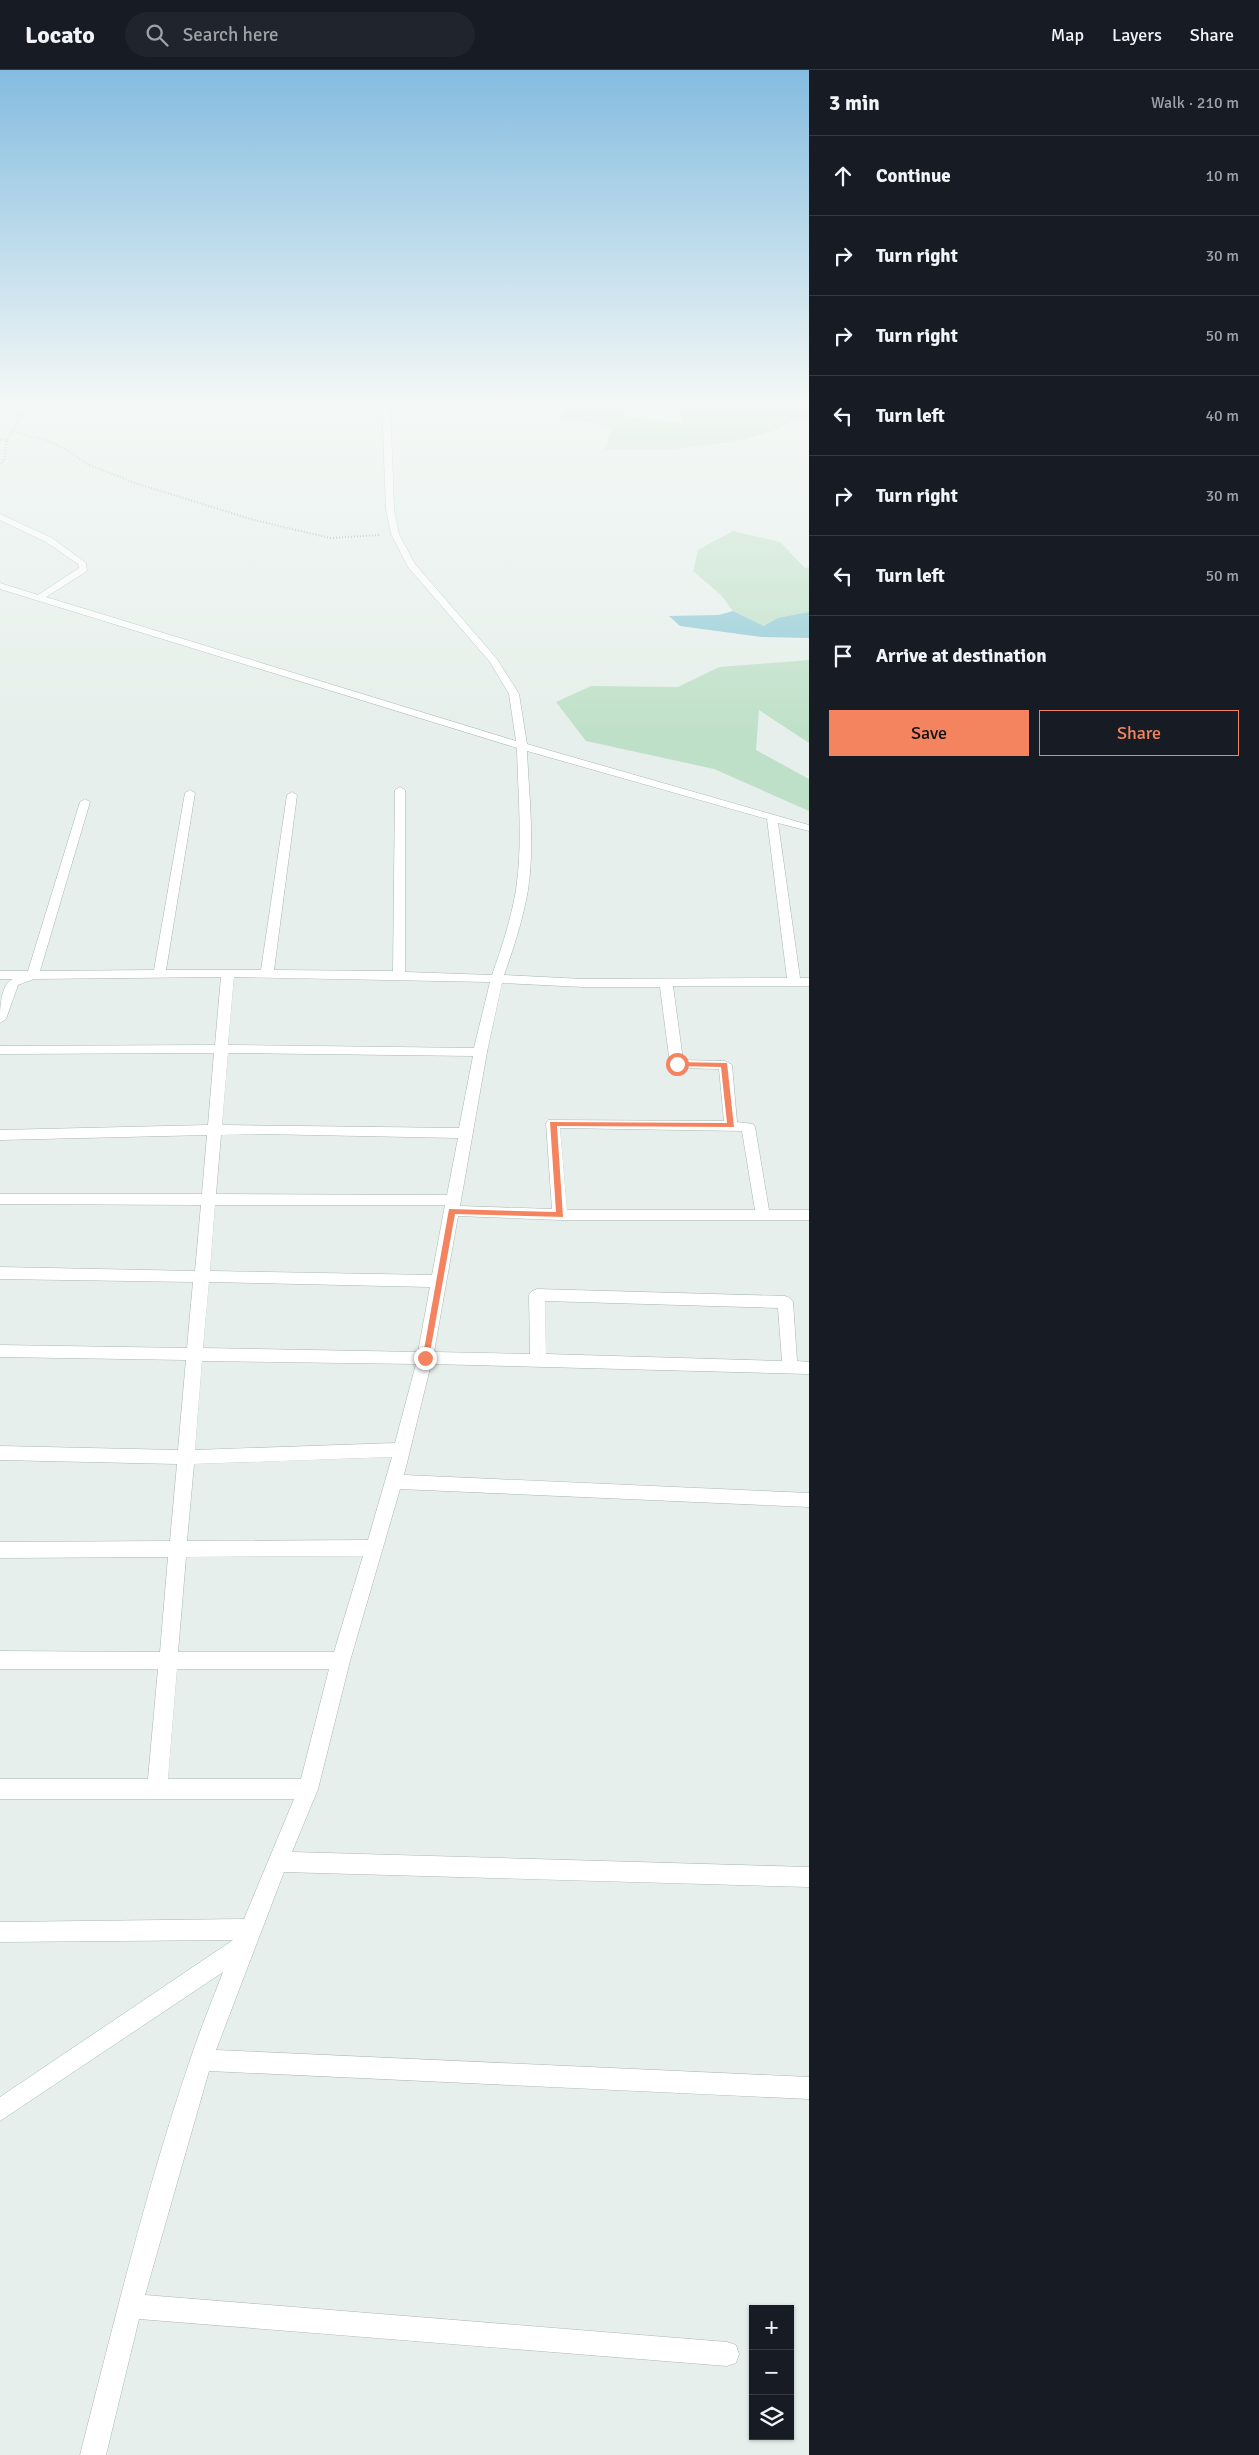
<!DOCTYPE html>
<html lang="en">
<head>
<meta charset="utf-8">
<style>
	:root { --surface:#171b24; --page:#20242c; --text:#f1f3f6; --muted:#9ea1a6; --line:#363941; --accent:#f4845f }
	body { margin:0; font-family:Signika,sans-serif; background:var(--page); color:var(--text) }
	.controls { position:absolute; right:15px; bottom:15px; display:grid; overflow:hidden; border-radius:0px; box-shadow:0 1px 4px #0004 }
	.controls button { width:45px; height:45px; display:grid; place-items:center; padding:0; border:0; border-bottom:1px solid var(--line); background:var(--surface); color:var(--text); font:25px sans-serif }
	.stop { position:absolute; width:15px; height:15px; margin:-11px; border:4px solid #f4845f; border-radius:50%; background:#fff }
	.stop.end { background:#f4845f; border-color:#fff; box-shadow:0 1px 5px #0008 }
	.list { margin:0; padding:0; list-style:none }
	h2 { display:flex; justify-content:space-between; align-items:center; height:65px; margin:0; padding:0 20px; font-size:21px }
	h2 small { font-size:16px; font-weight:400; color:var(--muted) }
	.list li { display:grid; grid-template-columns:32px 1fr auto; gap:15px; align-items:center; box-sizing:border-box; height:80px; padding:0 20px; border-top:1px solid var(--line) }
	.list b { display:block; font-size:19px; white-space:nowrap }
	.list em { font-size:16px; font-style:normal; color:var(--muted) }
	.actions { display:flex; gap:10px; padding:15px 20px }
	.actions a { flex:1; padding:11px 0; border:1px solid var(--accent); border-radius:0px; text-align:center; font-size:18px; color:var(--accent) }
	.actions .main { background:var(--accent); color:#111 }
	.icon { flex:none; width:28px; height:28px; fill:none; stroke:currentColor; stroke-width:2; stroke-linecap:round; stroke-linejoin:round }
	.map { position:relative; flex:none; width:809px; height:2385px; overflow:hidden }
	header { display:flex; align-items:center; gap:30px; box-sizing:border-box; height:70px; padding:0 25px; background:var(--surface); border-bottom:1px solid var(--line) }
	header strong { font-size:24px }
	nav { display:flex; gap:28px; margin-inline-start:auto; font-size:18px }
	.search { width:350px; height:45px; background:var(--page); display:flex; align-items:center; gap:12px; box-sizing:border-box; padding:0 18px; border-radius:28px; color:var(--muted); font-size:19px }
	main { display:flex }
	aside { flex:1; background:var(--surface) }
	.map>svg:first-child { display:block }
	.green { fill:#bfe0c8 }
	.water { fill:#8ec9d4 }
	.lines { fill:none; stroke-linecap:round; stroke-linejoin:round }
	.minor-casing { stroke:#a8b8b2; stroke-width:1 }
	.path { stroke:#86b3a5; stroke-width:2; stroke-dasharray:1 2; stroke-linecap:butt }
	.minor { fill:#fff; fill-rule:evenodd }
	.route { fill:#f4845f }
</style>
</head>
<body>
<header>
<strong>Locato</strong>
<div class="search"><svg class="icon" aria-label="search" viewBox="0 0 24 24"><circle cx="10" cy="10" r="6"/><path d="M15 15l6 6"/></svg>Search here</div>
<nav><a>Map</a><a>Layers</a><a>Share</a></nav>
</header>
<main>
<div class="map">
<svg width="809" height="2385" viewBox="0 0 809 2385">
	<rect width="100%" height="100%" fill="#e6efeb"/>
	<g class="green">
		<polygon points="568,329 624,329 625,347 683,353 676,329 809,329 809,348 794,349 777,360 733,372 666,380 605,380 612,357 560,347"/>
		<polygon points="733,461 780,472 805,498 809,497 809,542 787,547 764,556 733,541 721,525 693,501 698,480"/>
		<polygon points="809,590 809,673 759,640 756,680 809,709 809,741 714,699 586,671 556,632 591,616 678,617 719,597"/>
	</g>
	<polygon class="water" points="733,541 764,556 778,548 809,542 809,568 761,567 680,556 669,546 719,545"/>
	<g class="lines">
		<defs>
			<path id="minor" d="M382 329H390L394 439 399 464 415 494 497 589 519 624 527 674 809 755V761L778 753 800 908H809V916H673L683 990 725 991 732 995 737 1052 753 1054 755 1057 769 1140H809V1150H560L458 1146 434 1282 530 1284 529 1225 532 1221 537 1219 785 1226 790 1228 793 1232 797 1291 809 1292V1304L431 1294 404 1405 809 1423V1437L400 1419 350 1591 318 1719 292 1782 809 1797V1817L284 1802 216 1980 809 2007V2029L209 2001 145 2225 727 2272 736 2275 739 2284 736 2293 727 2296 139 2249 106 2385H80C114 2253 146 2119 190 1990 200 1960 212 1931 223 1902L0 2051V2027L233 1870 0 1872V1852L244 1849 294 1729H0V1709H148L158 1599H0V1581L160 1582 168 1487 0 1488V1472L170 1471 177 1394 0 1390V1376L178 1380 186 1290 0 1287V1275L187 1278 193 1212 0 1209V1197L195 1201 201 1135 0 1134V1124H202L207 1065 0 1070V1060L208 1055 214 983 0 984V976L215 975 221 907 34 909 18 915 6 949 0 953C0 941 0 914 13 909H0V901H28L80 732 85 729 90 732 40 901 154 900 185 723 190 720 195 723 166 900H261L287 725 292 722 297 725 274 900 393 901 395 720 400 717 405 720V902L492 905C502 877 511 849 516 820 523 774 518 724 517 678L0 519V513L38 525 79 498 78 494 46 472 0 450V444L52 468 86 493 87 501 46 527 516 671 509 624 490 592 408 497 391 464 386 439ZM527 681 767 749 787 908 583 909 504 905C514 877 523 849 528 820 535 774 529 727 527 681ZM234 907 490 912 474 978 228 975ZM502 913 583 917H660L670 994 677 998 719 999 724 1051 548 1050 546 1053 552 1139 460 1136 487 982ZM228 983 473 986 459 1058 222 1055ZM560 1058 742 1061 755 1140H567ZM261 1064 458 1068 447 1125 216 1124 221 1065ZM215 1135H445L432 1205 210 1201ZM209 1212 430 1217 418 1282 203 1278ZM545 1231 778 1238 782 1291 546 1284ZM202 1291 416 1294 395 1373 195 1380ZM392 1387 368 1470 187 1471 194 1394ZM363 1486 334 1582H178L186 1487ZM177 1599H329L301 1709H168Z"/>
		</defs>
		<use href="#minor" class="minor-casing"/>
		<g class="path">
			<polyline points="13,362 42,369 64,378 87,394 135,413 254,450 330,468 379,465"/>
			<polyline points="0,370 7,370"/>
			<polyline points="0,394 4,391 7,370 32,329"/>
		</g>
		<use href="#minor" class="minor"/>
	</g>
	<linearGradient id="sky" x2="0" y2="1"><stop stop-color="#84bce0"/><stop offset="0.5" stop-color="#f4f8f6"/><stop offset="1" stop-color="#f4f8f6" stop-opacity="0"/></linearGradient>
	<rect width="809" height="663" fill="url(#sky)"/>
	<polygon class="route" points="677,992 727,993 734,1057 557,1056 563,1147 455,1144 429,1288 428,1291 422,1291 449,1139 556,1142 550,1052 727,1053 721,997 675,996 675,992"/>
</svg>
<div class="controls">
<button>+</button>
<button>−</button>
<button><svg class="icon" aria-label="layers" viewBox="0 0 24 24"><path d="M12 4l9 5-9 5-9-5zM3 14l9 5 9-5"/></svg></button>
</div>
<div class="stop" style="left:677px;top:994px"></div>
<div class="stop end" style="left:425px;top:1288px"></div>
</div>
<aside>
<h2>3 min<small>Walk · 210 m</small></h2>
<ul class="list">
<li><svg class="icon" aria-label="ahead" viewBox="0 0 24 24"><path d="M12 20V5M6 11l6-6 6 6"/></svg><div><b>Continue</b></div><em>10 m</em></li>
<li><svg class="icon" aria-label="right" viewBox="0 0 24 24"><path d="M7 20v-9h11M14 6l5 5-5 5"/></svg><div><b>Turn right</b></div><em>30 m</em></li>
<li><svg class="icon" aria-label="right" viewBox="0 0 24 24"><path d="M7 20v-9h11M14 6l5 5-5 5"/></svg><div><b>Turn right</b></div><em>50 m</em></li>
<li><svg class="icon" aria-label="left" viewBox="0 0 24 24"><path d="M17 20v-9H6M10 6l-5 5 5 5"/></svg><div><b>Turn left</b></div><em>40 m</em></li>
<li><svg class="icon" aria-label="right" viewBox="0 0 24 24"><path d="M7 20v-9h11M14 6l5 5-5 5"/></svg><div><b>Turn right</b></div><em>30 m</em></li>
<li><svg class="icon" aria-label="left" viewBox="0 0 24 24"><path d="M17 20v-9H6M10 6l-5 5 5 5"/></svg><div><b>Turn left</b></div><em>50 m</em></li>
<li><svg class="icon" aria-label="arrive" viewBox="0 0 24 24"><path d="M6 21V4h12l-3 4 3 4H6"/></svg><div><b>Arrive at destination</b></div></li>
</ul>
<div class="actions"><a class="main">Save</a><a>Share</a></div>
</aside>
</main>
</body>
</html>
